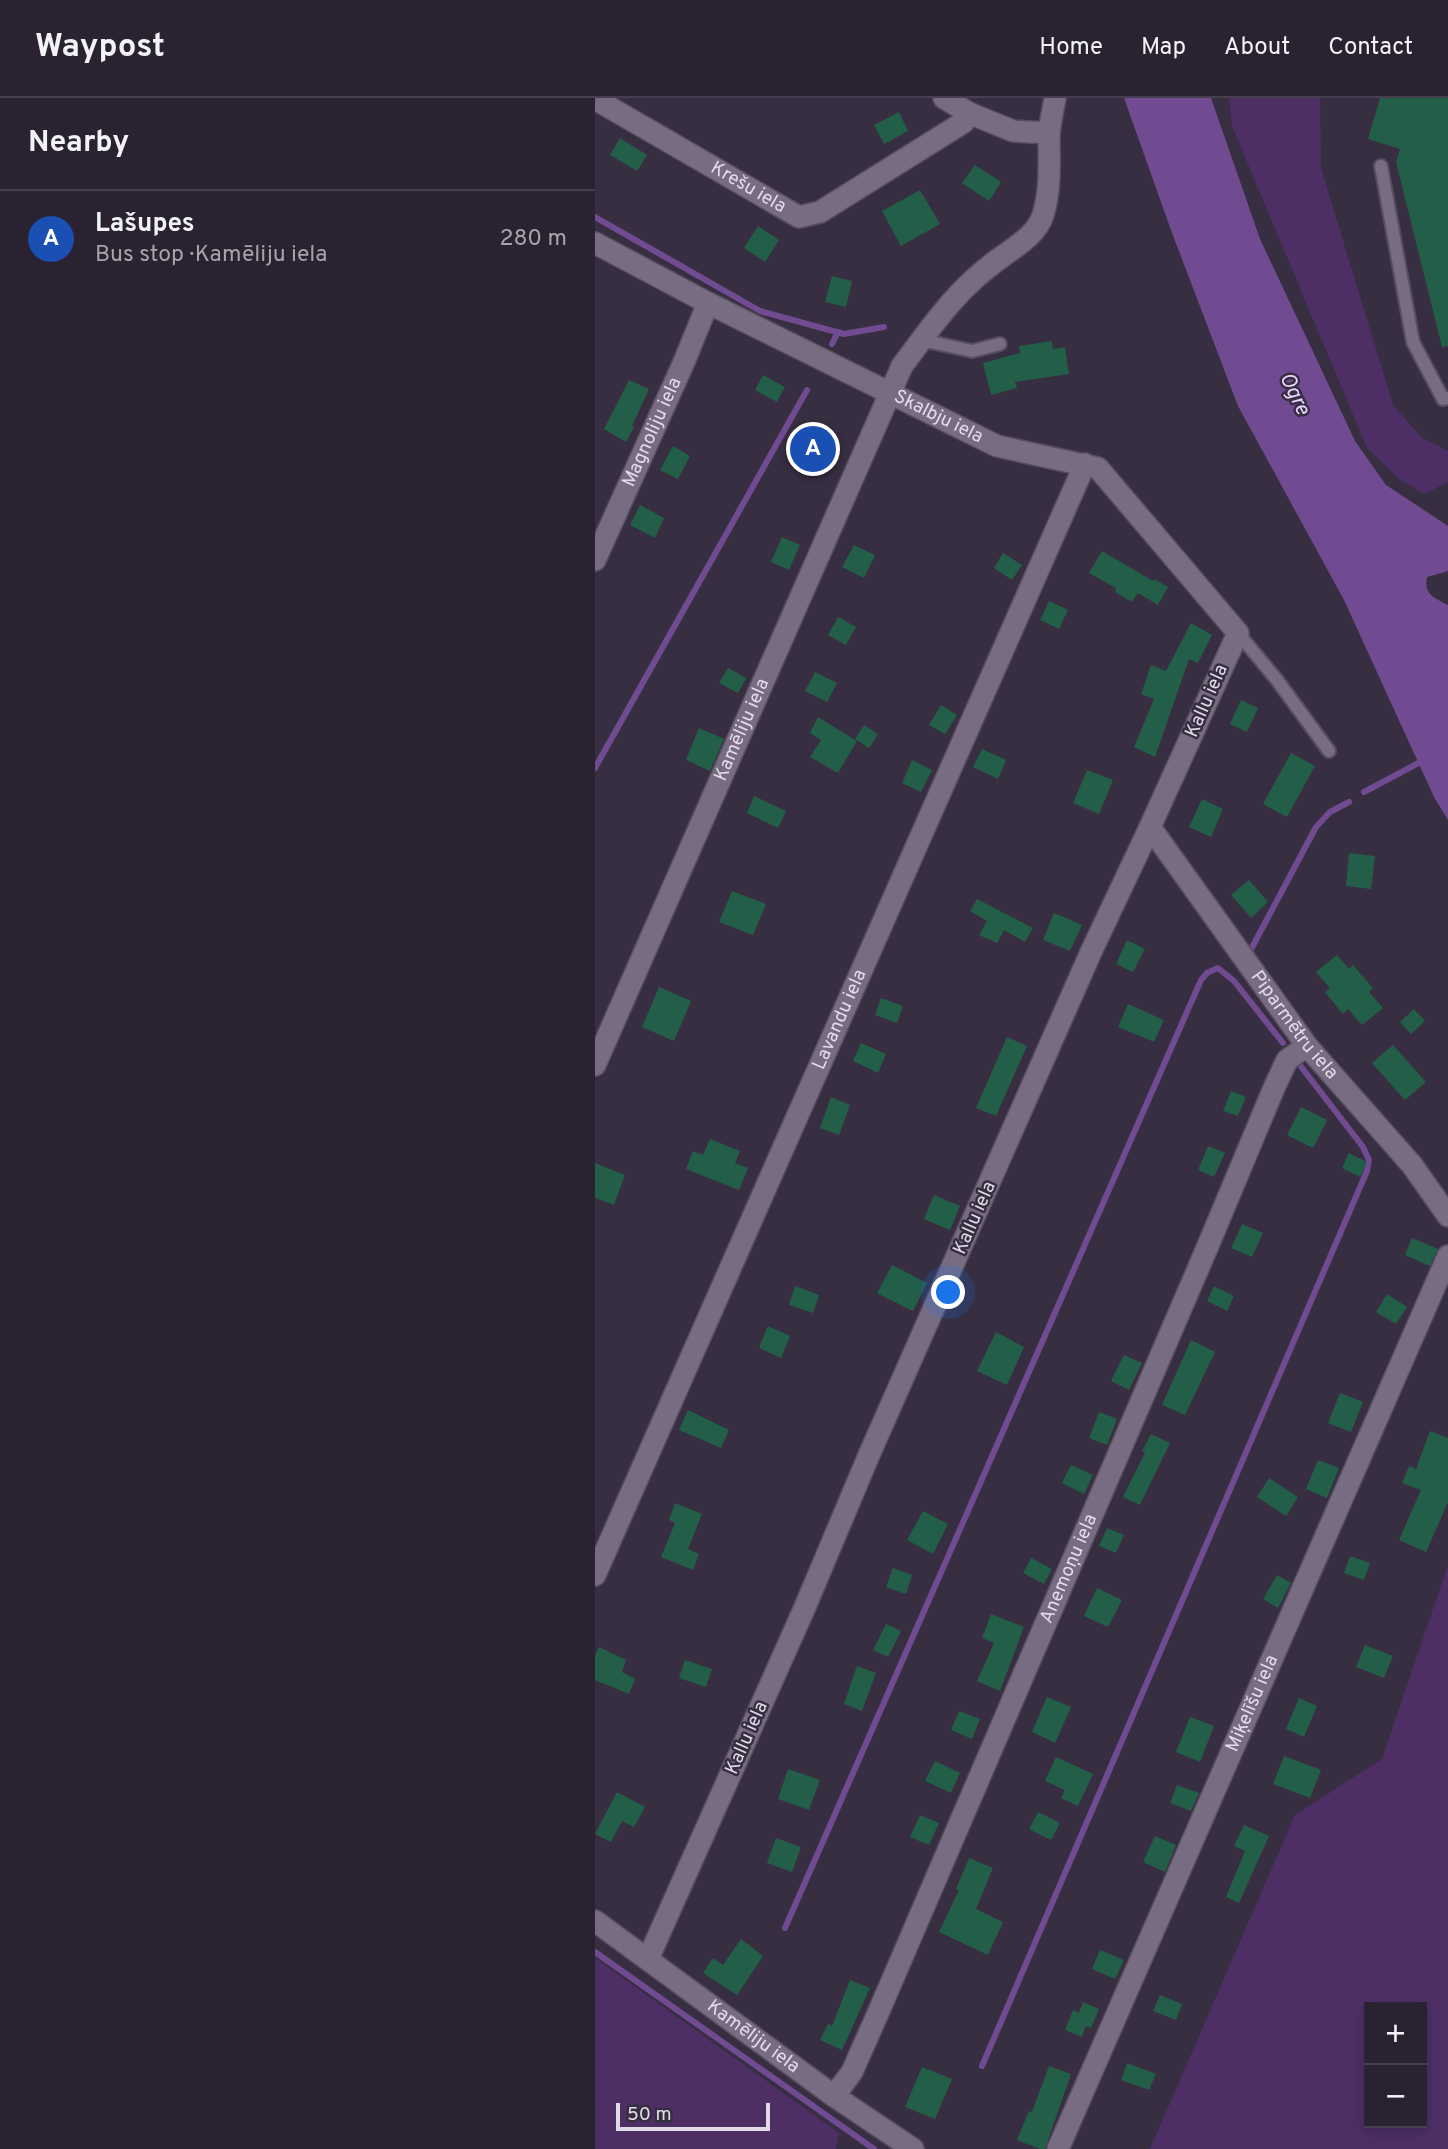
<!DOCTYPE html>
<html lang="en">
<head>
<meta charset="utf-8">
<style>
	:root { --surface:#2a2231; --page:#322a39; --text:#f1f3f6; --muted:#a5a4ab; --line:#463f4d; --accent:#ea580c }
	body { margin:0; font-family:Overpass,sans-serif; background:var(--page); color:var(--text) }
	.controls { position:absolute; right:21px; bottom:21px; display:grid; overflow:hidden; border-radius:0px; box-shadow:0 4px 10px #0003 }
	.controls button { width:63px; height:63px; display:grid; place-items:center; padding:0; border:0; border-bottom:2px solid var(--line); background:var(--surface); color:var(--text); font:35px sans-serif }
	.scale { position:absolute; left:21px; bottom:18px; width:154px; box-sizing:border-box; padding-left:7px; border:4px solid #e2dce8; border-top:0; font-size:19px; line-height:24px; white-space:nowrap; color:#e2dce8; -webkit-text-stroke:5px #382e41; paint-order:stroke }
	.you { position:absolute; left:354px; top:1195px; width:24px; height:24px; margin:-18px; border:5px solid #fff; border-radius:50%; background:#1a73e8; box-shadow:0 0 0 10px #1a73e833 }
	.badge { display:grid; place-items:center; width:46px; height:46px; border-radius:50%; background:var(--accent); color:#fff; font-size:23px; font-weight:700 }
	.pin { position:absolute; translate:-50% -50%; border:4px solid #fff; box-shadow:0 2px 7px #0006 }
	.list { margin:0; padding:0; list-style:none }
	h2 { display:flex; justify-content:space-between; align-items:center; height:91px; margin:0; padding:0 28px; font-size:30px }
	h2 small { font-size:23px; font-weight:400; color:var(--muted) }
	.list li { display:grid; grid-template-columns:46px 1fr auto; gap:21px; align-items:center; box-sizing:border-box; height:98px; padding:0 28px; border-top:2px solid var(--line) }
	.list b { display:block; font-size:26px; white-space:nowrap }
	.list p { margin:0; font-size:23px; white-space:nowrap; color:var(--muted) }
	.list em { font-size:23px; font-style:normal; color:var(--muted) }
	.map { position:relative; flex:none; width:853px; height:2051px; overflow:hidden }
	header { display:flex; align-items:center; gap:42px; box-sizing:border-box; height:98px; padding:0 35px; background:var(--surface); border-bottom:2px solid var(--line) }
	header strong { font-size:33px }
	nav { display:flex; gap:38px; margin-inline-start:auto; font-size:24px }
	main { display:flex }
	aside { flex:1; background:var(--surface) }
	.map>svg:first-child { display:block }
	.green { fill:#4d2f66; fill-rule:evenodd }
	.water { fill:#714b92 }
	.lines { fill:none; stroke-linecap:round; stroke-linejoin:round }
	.stream { stroke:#714b92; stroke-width:6 }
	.building { fill:#235e49 }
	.lane-casing { stroke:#564d5e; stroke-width:16 }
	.street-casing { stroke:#564d5e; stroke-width:24 }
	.lane { stroke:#786c83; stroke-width:12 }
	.street { stroke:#786c83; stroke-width:21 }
	.labels { text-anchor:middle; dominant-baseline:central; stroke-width:5; stroke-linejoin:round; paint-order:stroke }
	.street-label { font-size:19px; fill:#e2dce8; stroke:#382e41 }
	.water-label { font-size:21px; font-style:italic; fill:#e9d5fe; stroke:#382e41 }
</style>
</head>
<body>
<header>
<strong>Waypost</strong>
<nav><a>Home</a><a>Map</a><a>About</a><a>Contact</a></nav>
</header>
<main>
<aside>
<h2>Nearby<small></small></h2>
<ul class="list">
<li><span class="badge" style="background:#1a4fb4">A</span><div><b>Lašupes</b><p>Bus stop · Kamēliju iela</p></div><em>280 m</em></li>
</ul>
</aside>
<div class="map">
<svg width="853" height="2051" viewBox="0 0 853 2051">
	<rect width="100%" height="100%" fill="#382e41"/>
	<g class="green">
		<polygon points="634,0 725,0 726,70 798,307 826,339 853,353 853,384 829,396 803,380 772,350 637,28"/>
		<path d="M853 1467V2051H555L700 1717 787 1661ZM774 1909H827V2025H774Z"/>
		<polygon points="0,1860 244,2035 241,2051 0,2051"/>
	</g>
	<path class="water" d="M529 0H616L665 141 760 343 791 387 853 428V473L832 479C828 496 840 500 853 507V722L839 699 749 502 643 308 577 135Z"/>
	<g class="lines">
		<g class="stream">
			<polyline points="0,119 165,213 249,236 289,229"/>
			<polyline points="237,246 243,234"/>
			<polyline points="0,670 212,292"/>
			<polyline points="769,694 829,662"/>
			<polyline points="653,857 721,729 735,714 754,704"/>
			<polyline points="190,1830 606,882 612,875 623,870 639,883 688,945"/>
			<polyline points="0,1854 279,2051"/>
			<polyline points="387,1968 772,1073 774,1062 768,1049 704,966"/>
		</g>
	</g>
	<g class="building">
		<polygon points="785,0 853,0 853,248 847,249 801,64 805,51 773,41"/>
		<polygon points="304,14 313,33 289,46 279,27"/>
		<polygon points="25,40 52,57 42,73 15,57"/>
		<polygon points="380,67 406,84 394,103 367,85"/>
		<polygon points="325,92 345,126 306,148 287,113"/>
		<polygon points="163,128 184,142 170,164 149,150"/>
		<polygon points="237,178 257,183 251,209 230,204"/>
		<polygon points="457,243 458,251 470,249 474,276 420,284 422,290 396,297 388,265 425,255 424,248"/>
		<polygon points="168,277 190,289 182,304 160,292"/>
		<polygon points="34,282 54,291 37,328 39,329 31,344 9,331"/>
		<polygon points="78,348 95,358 83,381 65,372"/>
		<polygon points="45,407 69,420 60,440 35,427"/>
		<polygon points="187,439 205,447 194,472 176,464"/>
		<polygon points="259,447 280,457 269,480 247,469"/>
		<polygon points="507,453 558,483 559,481 573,489 563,507 543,495 537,504 520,494 521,490 494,475"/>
		<polygon points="408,455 427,467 417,482 399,470"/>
		<polygon points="454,503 473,512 464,531 445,522"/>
		<polygon points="243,519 261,529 251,547 233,537"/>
		<polygon points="596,525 617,537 603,565 594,561 560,659 539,649 559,601 546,596 556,567 571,573"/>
		<polygon points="133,570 151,580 143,595 124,585"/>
		<polygon points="220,574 242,585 232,604 210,593"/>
		<polygon points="646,602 663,610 652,634 635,626"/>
		<polygon points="346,607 362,617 350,636 334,627"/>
		<polygon points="223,619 262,643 243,675 215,659 226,642 215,635"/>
		<polygon points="269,627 283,636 274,650 260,641"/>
		<polygon points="104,630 129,641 115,673 91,662"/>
		<polygon points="387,651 411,662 403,681 378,669"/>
		<polygon points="696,655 720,668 692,719 668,706"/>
		<polygon points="317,662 337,672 326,694 307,685"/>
		<polygon points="492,672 518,682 504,716 478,705"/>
		<polygon points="159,698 191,713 183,730 152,715"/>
		<polygon points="607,701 628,711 616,739 594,729"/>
		<polygon points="754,755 780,758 776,791 751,788"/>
		<polygon points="654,782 673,804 656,820 636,797"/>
		<polygon points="137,793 171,806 158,837 124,824"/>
		<polygon points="382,801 438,830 430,844 409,832 402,845 384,837 392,823 375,813"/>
		<polygon points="459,815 487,827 475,853 448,842"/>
		<polygon points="532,842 550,851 538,874 521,866"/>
		<polygon points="742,857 754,871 758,867 778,890 774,894 788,910 767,927 753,911 748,916 730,894 735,890 721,874"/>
		<polygon points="64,889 96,903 79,943 47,929"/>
		<polygon points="286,900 308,908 302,925 280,917"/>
		<polygon points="533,906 569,922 559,944 523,929"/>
		<polygon points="819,911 830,923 816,936 805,924"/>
		<polygon points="412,939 432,948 401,1018 381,1010"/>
		<polygon points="266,945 291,956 283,975 258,963"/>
		<polygon points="798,947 831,984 810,1002 777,965"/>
		<polygon points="636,993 651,999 643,1018 628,1013"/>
		<polygon points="236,999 255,1007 244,1037 225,1030"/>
		<polygon points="706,1009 732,1022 718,1050 692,1037"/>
		<polygon points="115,1041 145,1053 140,1065 153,1070 144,1092 91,1071 98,1053 108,1057"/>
		<polygon points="613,1048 630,1055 619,1079 603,1072"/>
		<polygon points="754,1055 772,1064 765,1079 747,1070"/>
		<polygon points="0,1065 30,1077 19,1107 0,1100"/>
		<polygon points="339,1097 365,1108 355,1132 329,1121"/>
		<polygon points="647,1126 668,1135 657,1159 636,1150"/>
		<polygon points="817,1140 843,1151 835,1168 810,1157"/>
		<polygon points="297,1167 332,1185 318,1213 282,1195"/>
		<polygon points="200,1188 224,1197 218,1215 194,1207"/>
		<polygon points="619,1188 639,1198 632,1213 612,1203"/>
		<polygon points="792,1196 812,1209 801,1226 781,1214"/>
		<polygon points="173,1228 195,1238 186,1260 164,1250"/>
		<polygon points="401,1234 429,1249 412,1287 382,1273"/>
		<polygon points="596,1242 620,1254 590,1317 567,1307"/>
		<polygon points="529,1257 547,1265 534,1292 516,1283"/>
		<polygon points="745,1295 768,1304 756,1334 733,1325"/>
		<polygon points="93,1312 134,1332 126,1350 84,1332"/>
		<polygon points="504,1314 522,1321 512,1347 494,1340"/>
		<polygon points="835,1333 853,1340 853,1404 831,1454 804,1442 826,1392 807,1385 814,1368 821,1371"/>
		<polygon points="556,1336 575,1345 545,1407 528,1399 550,1355 547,1353"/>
		<polygon points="723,1362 744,1370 732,1400 711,1391"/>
		<polygon points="476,1367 498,1377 489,1396 467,1385"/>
		<polygon points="674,1380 703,1399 691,1418 662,1399"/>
		<polygon points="80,1405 107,1416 93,1451 104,1456 98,1472 66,1459 80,1425 74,1422"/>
		<polygon points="328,1413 353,1426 338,1456 312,1442"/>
		<polygon points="512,1430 529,1437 521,1455 504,1448"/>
		<polygon points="755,1458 775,1465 769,1482 749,1475"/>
		<polygon points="436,1460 457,1471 449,1486 428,1475"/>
		<polygon points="298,1470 317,1477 311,1496 291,1489"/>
		<polygon points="682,1477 696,1485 683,1510 668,1501"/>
		<polygon points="502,1490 527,1502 513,1529 489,1518"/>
		<polygon points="396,1516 429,1529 405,1593 382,1583 399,1545 387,1540"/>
		<polygon points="291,1526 306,1533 293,1559 278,1552"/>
		<polygon points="770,1547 798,1558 789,1580 761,1569"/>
		<polygon points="4,1549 31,1562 27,1574 40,1581 34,1596 0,1582 0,1558"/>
		<polygon points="90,1562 117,1571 111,1589 84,1580"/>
		<polygon points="262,1568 281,1575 267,1613 249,1606"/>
		<polygon points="452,1599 476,1609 460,1645 437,1634"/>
		<polygon points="704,1600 722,1608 709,1639 691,1631"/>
		<polygon points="364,1613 385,1621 377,1641 356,1632"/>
		<polygon points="595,1619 619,1628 605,1664 581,1654"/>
		<polygon points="689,1658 726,1672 715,1700 678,1686"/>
		<polygon points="461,1659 498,1676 483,1708 466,1700 470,1692 450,1683"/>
		<polygon points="340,1663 365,1675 356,1695 330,1683"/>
		<polygon points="193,1671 225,1682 214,1712 183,1701"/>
		<polygon points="582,1687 604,1695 596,1713 575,1705"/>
		<polygon points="22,1694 50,1709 39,1729 27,1723 16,1744 0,1736"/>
		<polygon points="443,1714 465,1725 456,1742 434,1731"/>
		<polygon points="325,1717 344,1725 334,1747 315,1739"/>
		<polygon points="649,1727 674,1738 644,1805 631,1799 650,1753 639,1748"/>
		<polygon points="560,1738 581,1747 570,1774 548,1764"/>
		<polygon points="181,1740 206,1749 197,1774 172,1765"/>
		<polygon points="374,1760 398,1770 381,1811 408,1824 393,1857 344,1834 364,1792 361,1791"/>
		<polygon points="146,1841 168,1858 142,1897 108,1875 118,1860 128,1867"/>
		<polygon points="505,1852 529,1862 520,1881 497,1871"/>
		<polygon points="255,1882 275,1890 247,1952 225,1942 233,1926 237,1928"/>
		<polygon points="565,1897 587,1906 581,1922 558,1913"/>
		<polygon points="488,1904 504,1911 496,1930 491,1928 487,1939 470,1932 478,1912 484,1915"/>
		<polygon points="532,1965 561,1976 554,1992 526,1982"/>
		<polygon points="454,1968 476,1976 450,2051 445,2051 422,2042 434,2013 437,2014"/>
		<polygon points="327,1969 357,1981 340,2021 310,2009"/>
	</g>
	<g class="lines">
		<defs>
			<g id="lane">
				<polyline points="786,68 818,244 848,301 853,300"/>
				<polyline points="326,242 377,253 405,246"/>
				<polyline points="643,535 682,582 734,653"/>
			</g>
			<g id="street">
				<polyline points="349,0 374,15 418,33 454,35"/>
				<path id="s1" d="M0 1 204 119 225 114 369 24 374 15"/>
				<path id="s2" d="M0 145 113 205 402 348 503 370 643 535 555 729 496 854 274 1357 210 1509 53 1861"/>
				<path id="s3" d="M0 462 89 264 113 205"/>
				<path id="s4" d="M555 729 712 948 817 1067 853 1118"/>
				<path id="s5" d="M0 967 307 268C339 225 363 189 408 158 423 147 442 136 448 117 456 91 454 64 454 37 455 25 458 12 460 0"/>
				<path id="s6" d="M0 1477 490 366"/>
				<path id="s7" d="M0 1823 239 1998 318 2051"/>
				<path id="s8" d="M239 1998 257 1974 287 1906 612 1150 679 990 692 962 712 948"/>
				<path id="s9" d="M463 2051 853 1158"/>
			</g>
		</defs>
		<use href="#lane" class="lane-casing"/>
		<use href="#street" class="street-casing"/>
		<use href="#lane" class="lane"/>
		<use href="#street" class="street"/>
	</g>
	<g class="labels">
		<g class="street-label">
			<text stroke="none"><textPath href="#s1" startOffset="177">Krešu iela</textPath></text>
			<text stroke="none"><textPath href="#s2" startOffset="385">Skalbju iela</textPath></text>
			<text stroke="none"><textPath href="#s3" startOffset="140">Magnoliju iela</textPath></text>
			<text transform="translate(612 603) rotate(-66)">Kallu iela</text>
			<text stroke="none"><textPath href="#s5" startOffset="366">Kamēliju iela</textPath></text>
			<text stroke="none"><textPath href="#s6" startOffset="607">Lavandu iela</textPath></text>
			<text stroke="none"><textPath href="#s4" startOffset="245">Piparmētru iela</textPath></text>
			<text transform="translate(380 1120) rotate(-66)">Kallu iela</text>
			<text stroke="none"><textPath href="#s8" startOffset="578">Anemoņu iela</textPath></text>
			<text stroke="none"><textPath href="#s9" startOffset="486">Miķelīšu iela</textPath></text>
			<text transform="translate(152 1640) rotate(-66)">Kallu iela</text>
			<text stroke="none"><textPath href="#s7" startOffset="196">Kamēliju iela</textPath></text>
		</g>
		<g class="water-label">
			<text transform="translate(699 296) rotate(64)">Ogre</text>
		</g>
	</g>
</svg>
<div class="controls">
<button>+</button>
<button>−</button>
</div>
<div class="scale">50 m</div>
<div class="you"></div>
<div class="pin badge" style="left:218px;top:351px;background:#1a4fb4">A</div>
</div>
</main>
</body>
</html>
